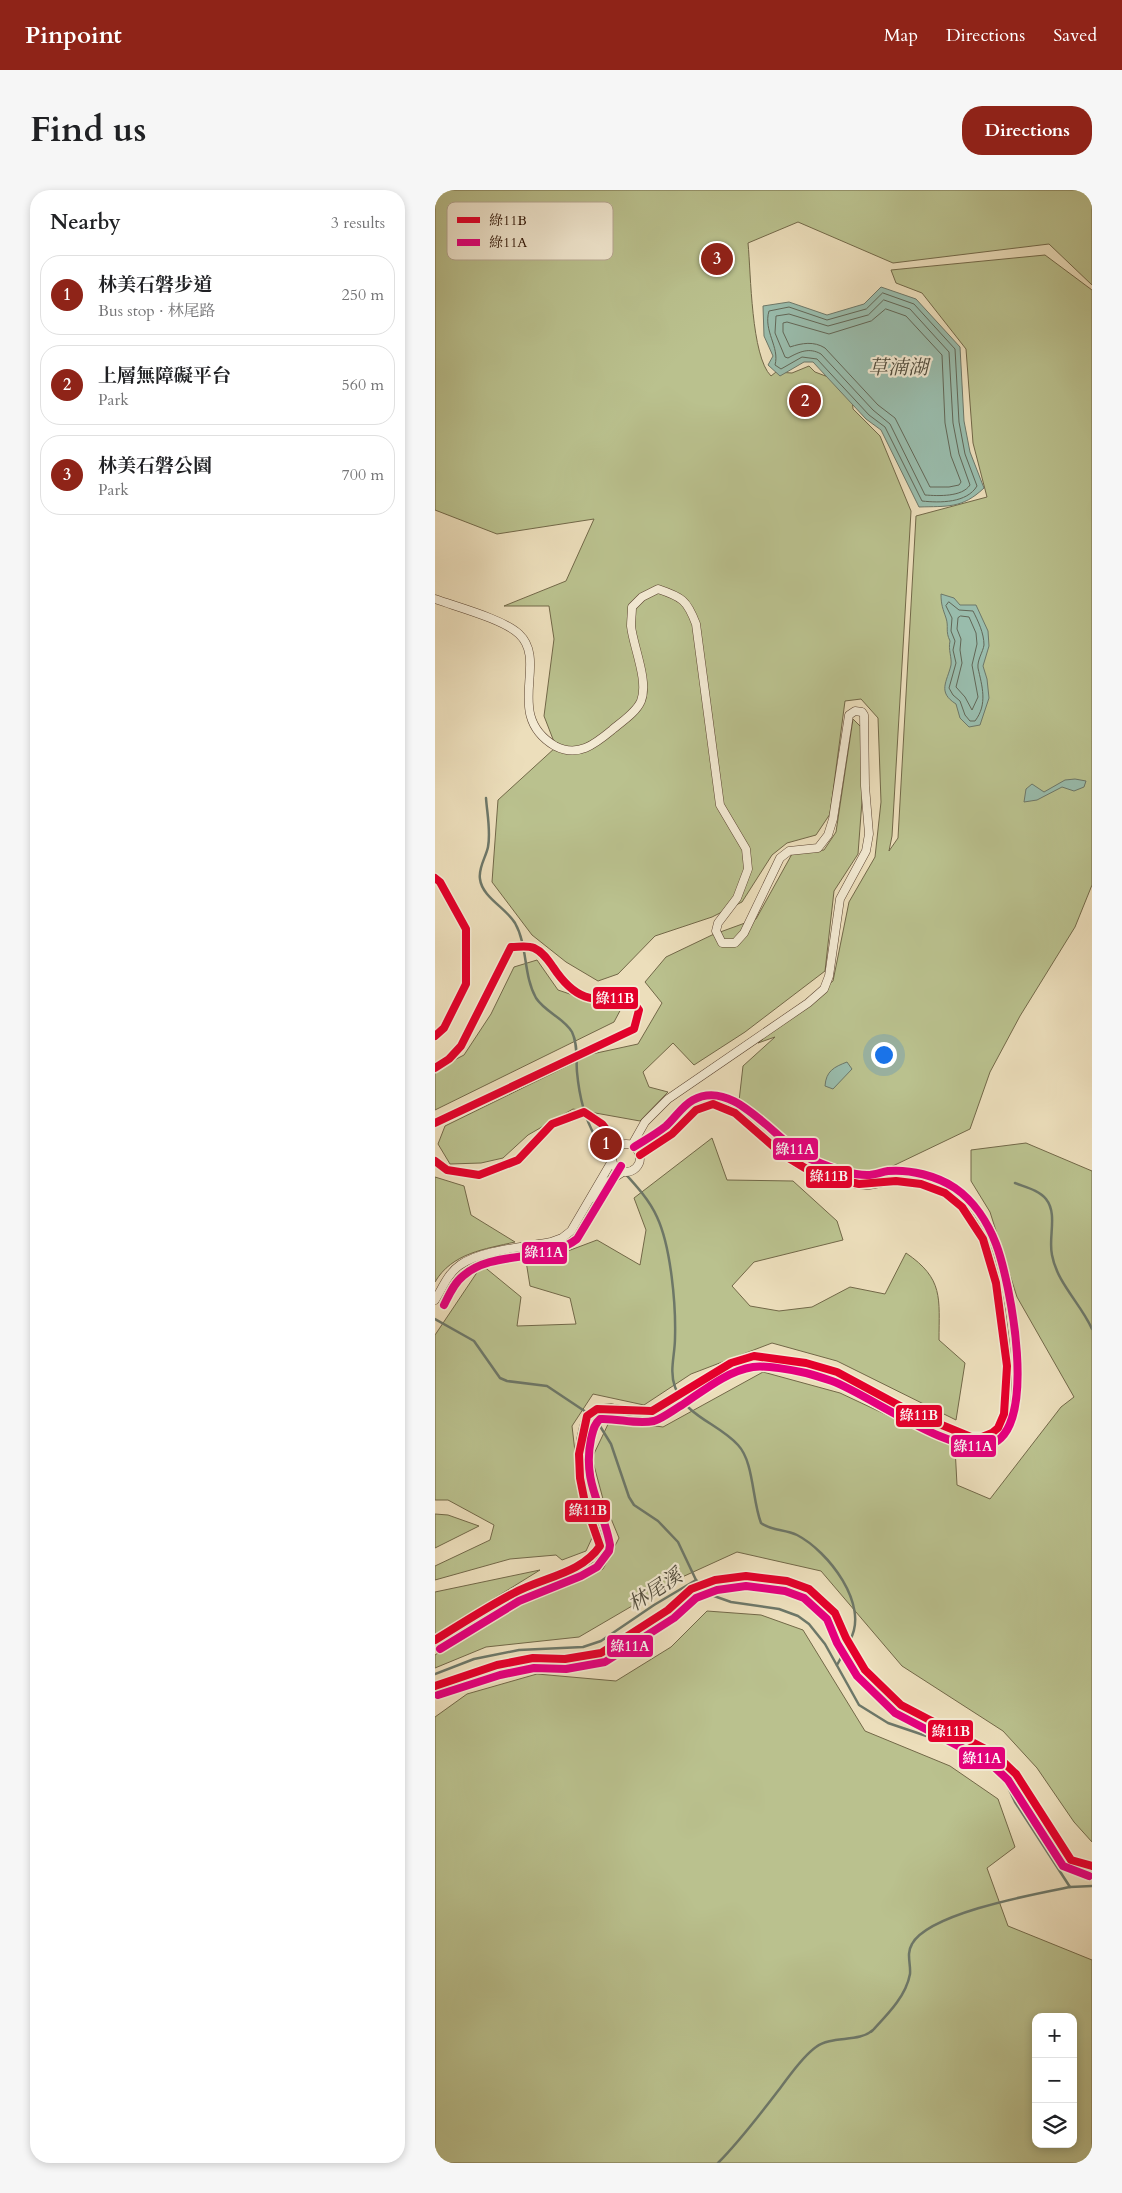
<!DOCTYPE html>
<html lang="en">
<head>
<meta charset="utf-8">
<style>
	:root { --surface:#fff; --page:#f6f6f6; --text:#202124; --muted:#757577; --line:#e0e0e0; --accent:#8f2418 }
	body { margin:0; font-family:Cardo,"Noto Serif TC",serif; background:var(--page); color:var(--text) }
	.controls { position:absolute; right:15px; bottom:15px; display:grid; overflow:hidden; border-radius:10px; box-shadow:0 2px 8px #0003 }
	.controls button { width:45px; height:45px; display:grid; place-items:center; padding:0; border:0; border-bottom:1px solid var(--line); background:var(--surface); color:var(--text); font:25px sans-serif }
	.you { position:absolute; left:448px; top:864px; width:18px; height:18px; margin:-12px; border:4px solid #fff; border-radius:50%; background:#1a73e8; box-shadow:0 0 0 8px #1a73e833 }
	.badge { display:grid; place-items:center; width:32px; height:32px; border-radius:50%; background:var(--accent); color:#fff; font-size:16px; font-weight:700 }
	.pin { position:absolute; translate:-50% -50%; border:2px solid #fff; box-shadow:0 1px 5px #0006 }
	.list { margin:0; padding:0; list-style:none }
	h2 { display:flex; justify-content:space-between; align-items:center; height:65px; margin:0; padding:0 20px; font-size:21px }
	h2 small { font-size:16px; font-weight:400; color:var(--muted) }
	.list li { display:grid; grid-template-columns:32px 1fr auto; gap:15px; align-items:center; box-sizing:border-box; height:80px; margin:0 10px 10px; padding:0 10px; border:1px solid var(--line); border-radius:20px }
	.list b { display:block; font-size:19px; white-space:nowrap }
	.list p { margin:0; font-size:16px; white-space:nowrap; color:var(--muted) }
	.list em { font-size:16px; font-style:normal; color:var(--muted) }
	.icon { flex:none; width:28px; height:28px; fill:none; stroke:currentColor; stroke-width:2; stroke-linecap:round; stroke-linejoin:round }
	.map { position:relative; flex:none; width:657px; height:1973px; overflow:hidden; border-radius:20px }
	header { display:flex; align-items:center; gap:30px; box-sizing:border-box; height:70px; padding:0 25px; background:var(--accent); color:#fff }
	header strong { font-size:24px }
	nav { display:flex; gap:28px; margin-inline-start:auto; font-size:18px }
	.intro { display:flex; align-items:center; justify-content:space-between; box-sizing:border-box; height:120px; padding:0 30px }
	h1 { margin:0; font-size:35px }
	.button { padding:12px 22px; border-radius:20px; background:var(--accent); color:#fff; font-size:18px; font-weight:700 }
	main { display:flex; gap:30px; padding:0 30px }
	aside { flex:1; background:var(--surface); border-radius:20px; box-shadow:0 2px 8px #0003 }
	.map>svg:first-child { display:block }
	.green { fill:#bac18e; stroke:#726848; fill-rule:evenodd }
	.water { fill:#99bcac; stroke:#6d7768 }
	.lines { fill:none; stroke-linecap:round; stroke-linejoin:round }
	.shore { stroke:#626656; stroke-width:1 }
	.stream { stroke:#6d7768; stroke-width:2.5 }
	.street-casing { stroke:#5a4330; stroke-width:9 }
	.street { stroke:#f3ead3; stroke-width:8 }
	.bus-1-casing { stroke:#f3ead3; stroke-width:11 }
	.bus-2-casing { stroke:#f3ead3; stroke-width:11 }
	.bus-1 { stroke:#e4002b; stroke-width:8 }
	.bus-2 { stroke:#e5007d; stroke-width:8 }
	.labels { text-anchor:middle; dominant-baseline:central; stroke-width:4.5; stroke-linejoin:round; paint-order:stroke }
	.water-label { font-size:20px; font-style:italic; fill:#514c3d; stroke:#f3ead3 }
	.key { fill:#f3ead3; stroke:#b7a894; stroke-width:1 }
	.key-label { font-size:14px; fill:#2a0f01 }
	.line-badge { stroke:#f3ead3; stroke-width:2 }
	.badge-label { font-size:14px; text-anchor:middle; font-weight:bold; fill:#fff }
</style>
</head>
<body>
<header>
<strong>Pinpoint</strong>
<nav><a>Map</a><a>Directions</a><a>Saved</a></nav>
</header>
<div class="intro"><h1>Find us</h1><a class="button">Directions</a></div>
<main>
<aside>
<h2>Nearby<small>3 results</small></h2>
<ul class="list">
<li><span class="badge">1</span><div><b>林美石磐步道</b><p>Bus stop · 林尾路</p></div><em>250 m</em></li>
<li><span class="badge">2</span><div><b>上層無障礙平台</b><p>Park</p></div><em>560 m</em></li>
<li><span class="badge">3</span><div><b>林美石磐公園</b><p>Park</p></div><em>700 m</em></li>
</ul>
</aside>
<div class="map">
<svg width="657" height="1973" viewBox="0 0 657 1973">
	<rect width="100%" height="100%" fill="#ecdebb"/>
	<filter id="stains"><feTurbulence type="fractalNoise" baseFrequency=".004" numOctaves="4"/><feColorMatrix values="0 0 0 0 .2 0 0 0 0 .09 0 0 0 0 .02 0 0 0 .5 -.17"/></filter>
	<radialGradient id="worn" r=".72"><stop offset=".6" stop-color="#630" stop-opacity="0"/><stop offset="1" stop-color="#630" stop-opacity=".3"/></radialGradient>
	<g class="green">
		<path d="M0 0H657V95L614 54 458 73 363 32 313 53C316 84 316 166 336 186L341 182 357 183 374 176 380 182 409 193 417 209 418 219 445 246 476 321 457 646 454 661 463 648 481 326 552 307 538 253 531 159 487 103 461 93 456 80 610 65 657 100V695L640 737 585 826 555 882 535 939 439 985 357 961 304 911 308 876 340 847 323 853 398 791 414 712 440 667 446 612 443 528 426 509 410 511 395 624 381 645 352 653 337 665 307 712 277 727 220 746 183 784 163 791 131 772 97 745 57 692 63 610 121 557 109 526 119 449 114 416H69L131 391 159 329 62 344 0 320Z"/>
		<polygon points="418,529 427,538 429,584 423,664 399,701 390,781 310,842 259,875 238,853 208,882 214,897 233,902 205,931 138,919 93,945 68,968 46,973 15,974 3,954 10,936 157,864 203,854 227,813 210,792 231,767 277,745 321,729 357,664 389,660 401,642"/>
		<polygon points="102,770 123,800 167,815 187,817 179,832 0,920 0,880 29,865 56,824 79,777"/>
		<path d="M277 948 292 990 358 991 402 1031 408 1050 319 1072 297 1096 315 1116 344 1121 377 1117 415 1097 450 1104 471 1063C509 1089 504 1108 504 1150L530 1173 521 1230 402 1171 337 1153 256 1184 209 1215 158 1204 137 1236 146 1313 157 1348 151 1361 127 1370 121 1365 75 1369 0 1390V1376L55 1350 59 1335 13 1310H0V1145L47 1075 86 1107 82 1136 141 1134 135 1108 95 1096 91 1071 117 1067 162 1050 205 1075 211 1040 199 1008Z"/>
		<polygon points="591,953 657,981 657,1652 639,1632 602,1578 568,1541 467,1476 386,1381 302,1362 245,1388 144,1447 51,1457 0,1478 0,1465 62,1424 168,1379 184,1348 168,1309 157,1268 175,1230 228,1237 328,1182 405,1203 520,1257 522,1295 555,1309 626,1217 639,1207 582,1107 555,1022 536,991 536,960"/>
		<path d="M0 987 29 996 36 1025 80 1052C50 1059 17 1063 0 1092Z"/>
		<polygon points="0,1324 13,1325 44,1336 0,1358"/>
		<polygon points="105,1380 0,1445 0,1402"/>
		<path d="M272 1421 326 1425 368 1440 430 1541 515 1576 563 1609 580 1657 552 1678 573 1736 657 1770V1973H0V1527L32 1504 102 1484 181 1491 236 1457ZM601 1827H638V1954H601Z"/>
	</g>
	<g class="water">
		<path d="M446 97 481 109 525 157 529 231 535 262 549 298C527 319 512 316 484 317L446 240 431 229 378 172H369L345 186 333 175 338 166 329 146 328 116 354 112 392 125 429 114Z"/>
		<path d="M506 404 519 408 525 415H541L553 441 554 456 548 476 552 489 554 508 545 535 534 537 525 528 521 514C502 502 512 492 516 475 517 467 513 460 515 451 510 441 514 437 511 428 508 419 506 415 506 404Z"/>
		<polygon points="640,589 651,591 649,597 639,601 627,597 602,610 589,612 591,599 597,594 609,602 630,590"/>
		<path d="M412 872 417 879 398 899 390 896C391 881 399 877 412 872Z"/>
	</g>
	<g class="lines">
		<g class="shore">
			<path d="M448 103 479 114 520 159 524 232 530 264 542 296C532 313 505 313 487 311L450 237 434 225 382 169 367 167 346 179 340 175C345 157 328 141 334 121L354 117 392 130 431 119Z"/>
			<path d="M449 110 475 119 514 162 518 233 524 264 535 295C527 307 504 306 490 305L455 234 438 220 386 164C374 157 364 162 353 168L350 167 340 143 341 126 354 124 393 136 433 125Z"/>
			<path d="M451 119 471 126 507 165 510 233 516 266 526 292 524 295 514 297H495L460 228 443 215 390 158C379 151 367 153 355 157L348 142V133L352 132 394 144 436 131Z"/>
			<path d="M514 412 524 420 538 421C543 431 549 443 549 455 548 462 542 470 543 478 547 496 553 514 540 531H535L530 525 525 511 518 505 514 498 521 473 518 460 520 451 516 441 517 428 511 416Z"/>
			<polygon points="526,426 534,427 541,443 542,454 537,475 543,507 537,520 530,507 521,497 527,473 525,460 526,449 522,439 523,428"/>
		</g>
		<g class="stream">
			<path d="M51 608C52 623 56 641 53 657 51 667 43 678 45 689 47 707 71 718 80 733 93 756 88 785 101 808 110 822 129 828 137 842 143 854 141 869 142 882 144 904 149 927 160 946 177 975 208 996 222 1027 236 1057 241 1115 240 1148 240 1165 234 1181 240 1197 251 1227 283 1233 303 1255 319 1272 317 1310 326 1333 337 1341 350 1339 362 1345 393 1361 435 1415 415 1450"/>
			<path d="M580 993C590 997 604 1000 611 1009 623 1024 613 1048 617 1065 622 1093 646 1114 657 1139"/>
			<polyline points="0,1129 39,1151 65,1188 72,1191 112,1196 160,1228 176,1254 194,1307 199,1315 223,1331 243,1352 261,1390"/>
			<polyline points="402,1475 413,1455"/>
			<polyline points="0,1484 39,1469 84,1460 148,1457 166,1451 219,1415 261,1390 279,1406 296,1412 344,1419 363,1426 374,1434 390,1454 424,1515 453,1533 524,1557 549,1570 567,1584 580,1612 635,1697 657,1696"/>
			<path d="M283 1973C306 1950 326 1923 346 1897 356 1884 367 1867 381 1857 397 1845 424 1853 438 1840 453 1824 471 1806 475 1784 476 1774 471 1764 477 1754 494 1723 600 1704 635 1697"/>
		</g>
		<defs>
			<g id="street">
				<path d="M0 409C22 417 68 429 84 444 114 472 68 525 120 556 143 568 160 554 177 540 186 532 201 523 206 511 214 491 198 456 196 436 196 430 197 423 197 417L207 407 223 399C247 407 252 410 261 434L285 615 311 659 313 679 302 708 283 733 281 741 287 753H300L309 743 345 668 354 661 383 658 393 645 398 629 414 525 420 521 427 522 429 525 430 596 434 644 431 661 405 709 394 786 389 799 373 813 233 909 210 932 197 955"/>
				<circle cx="191" cy="968" r="14"/>
				<polyline points="157,1008 174,991 188,982"/>
				<path d="M0 1110C7 1099 13 1083 25 1075 46 1060 90 1057 116 1052L127 1048 136 1041 177 971"/>
				<path d="M0 1450 80 1402 142 1377 157 1368 165 1356C163 1344 159 1336 155 1326 141 1292 140 1260 152 1226L162 1219 176 1218 199 1222 217 1221 296 1173 319 1166 371 1173 402 1182 480 1224 536 1247C546 1248 556 1246 563 1238 584 1211 564 1086 551 1056 544 1039 531 1018 516 1007 500 996 473 990 454 991 447 992 439 995 432 995 411 994 390 986 370 978 341 967 305 915 278 914 274 914 264 918 261 920 252 927 245 937 237 944 227 952 215 958 205 965"/>
				<polyline points="0,1496 62,1475 98,1468 130,1469 166,1463 233,1420 256,1399 280,1390 311,1386 352,1391 374,1399 400,1423 411,1448 430,1480 466,1515 560,1564 581,1584 636,1670 657,1676"/>
			</g>
		</defs>
		<use href="#street" class="street-casing"/>
		<use href="#street" class="street"/>
		<defs>
			<g id="bus-1">
				<polyline points="0,688 5,692 31,739 31,794 9,838 0,846"/>
				<path d="M0 878 14 869 26 856 76 757C84 757 92 755 99 758 108 762 113 770 118 777 139 809 157 814 194 806L204 820 199 839 0 933"/>
				<polyline points="0,971 12,980 44,985 83,970 117,934 149,922 167,934 184,956"/>
				<path d="M0 1450C26 1434 52 1417 79 1403 108 1387 146 1384 165 1356L150 1313 145 1288 144 1264 152 1226 162 1219 217 1221 296 1173 319 1166 371 1173 402 1182 480 1224 536 1247H547L557 1243 563 1238 569 1224 572 1176 561 1093 548 1049 527 1017 510 1003 486 994 461 991 424 994 401 989 370 978 347 964 300 923 278 914 261 920 237 944 205 965"/>
				<polyline points="0,1496 62,1475 98,1468 130,1469 166,1463 233,1420 256,1399 280,1390 311,1386 352,1391 374,1399 400,1423 411,1448 430,1480 466,1515 560,1564 581,1584 636,1670 657,1676"/>
			</g>
			<g id="bus-2">
				<path d="M9 1115C14 1105 19 1093 28 1086 58 1059 110 1074 142 1049L186 976"/>
				<path d="M5 1459 84 1411 146 1386 162 1377 174 1361 175 1355C168 1316 147 1293 156 1249 158 1241 159 1234 165 1229 183 1228 201 1235 219 1231 228 1228 238 1220 247 1215 268 1201 292 1181 318 1177 330 1175 358 1180 371 1183 379 1185 388 1188 397 1191 433 1204 517 1266 554 1255 605 1240 575 1091 561 1054 553 1033 539 1011 520 998 502 986 475 979 453 981 446 982 440 985 432 985 415 985 396 978 380 971 343 957 301 886 258 910 247 916 240 928 231 936 221 944 210 950 199 957"/>
				<polyline points="3,1505 65,1485 99,1478 131,1479 170,1472 239,1428 261,1408 282,1400 311,1396 350,1401 369,1408 392,1429 402,1453 422,1486 460,1523 554,1572 573,1590 628,1676 654,1686"/>
			</g>
		</defs>
		<use href="#bus-1" class="bus-1-casing"/>
		<use href="#bus-2" class="bus-2-casing"/>
		<use href="#bus-1" class="bus-1"/>
		<use href="#bus-2" class="bus-2"/>
	</g>
	<g class="labels">
		<g class="water-label">
			<text x="463" y="177">草湳湖</text>
			<text transform="translate(220 1400) rotate(-33)">林尾溪</text>
		</g>
	</g>
	<rect x="12" y="12" width="166" height="58" rx="8" class="key"/>
	<rect x="22" y="27" width="23" height="6" fill="#e4002b"/>
	<rect x="22" y="49" width="23" height="7" fill="#e5007d"/>
	<g class="key-label">
		<text x="54" y="35">綠11B</text>
		<text x="54" y="57">綠11A</text>
	</g>
	<g class="line-badge">
		<rect x="157" y="796" width="47" height="24" rx="5" fill="#e4002b"/>
		<rect x="337" y="947" width="47" height="24" rx="5" fill="#e5007d"/>
		<rect x="370" y="975" width="48" height="24" rx="5" fill="#e4002b"/>
		<rect x="86" y="1051" width="47" height="24" rx="5" fill="#e5007d"/>
		<rect x="460" y="1214" width="48" height="24" rx="5" fill="#e4002b"/>
		<rect x="515" y="1244" width="47" height="24" rx="5" fill="#e5007d"/>
		<rect x="129" y="1309" width="47" height="24" rx="5" fill="#e4002b"/>
		<rect x="171" y="1444" width="48" height="24" rx="5" fill="#e5007d"/>
		<rect x="492" y="1529" width="47" height="24" rx="5" fill="#e4002b"/>
		<rect x="523" y="1556" width="48" height="24" rx="5" fill="#e5007d"/>
	</g>
	<g class="badge-label">
		<text x="180" y="813">綠11B</text>
		<text x="360" y="964">綠11A</text>
		<text x="394" y="991">綠11B</text>
		<text x="109" y="1067">綠11A</text>
		<text x="484" y="1230">綠11B</text>
		<text x="538" y="1261">綠11A</text>
		<text x="153" y="1325">綠11B</text>
		<text x="195" y="1461">綠11A</text>
		<text x="516" y="1546">綠11B</text>
		<text x="547" y="1573">綠11A</text>
	</g>
	<rect width="100%" height="100%" filter="url(#stains)"/>
	<rect width="100%" height="100%" fill="url(#worn)"/>
</svg>
<div class="controls">
<button>+</button>
<button>−</button>
<button><svg class="icon" aria-label="layers" viewBox="0 0 24 24"><path d="M12 4l9 5-9 5-9-5zM3 14l9 5 9-5"/></svg></button>
</div>
<div class="you"></div>
<div class="pin badge" style="left:171px;top:954px">1</div>
<div class="pin badge" style="left:370px;top:211px">2</div>
<div class="pin badge" style="left:282px;top:69px">3</div>
</div>
</main>
</body>
</html>
